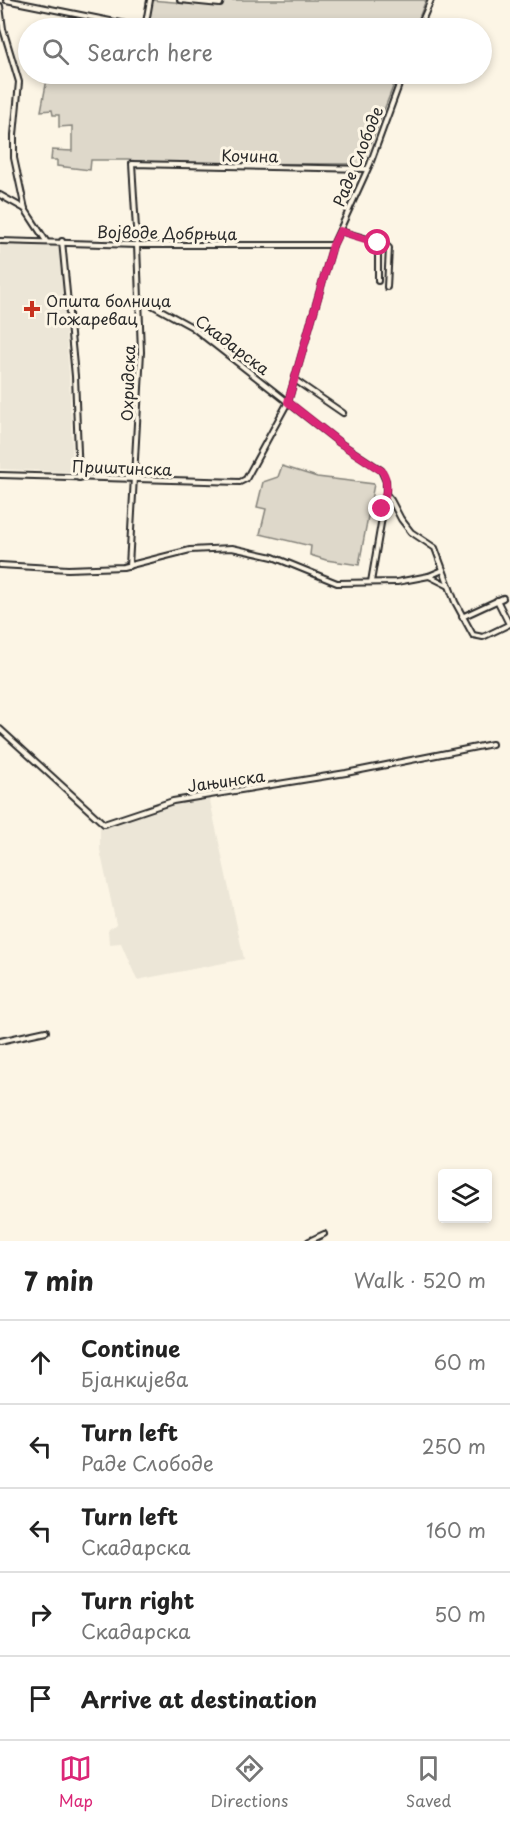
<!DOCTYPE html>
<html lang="en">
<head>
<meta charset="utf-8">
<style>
	:root { --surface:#fff; --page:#f6f6f6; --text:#222; --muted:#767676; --line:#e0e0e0; --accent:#db2777 }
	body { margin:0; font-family:"Playpen Sans",sans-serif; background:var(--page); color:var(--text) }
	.controls { position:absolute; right:18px; bottom:18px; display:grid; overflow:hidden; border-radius:6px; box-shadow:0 3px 9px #0003 }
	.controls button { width:54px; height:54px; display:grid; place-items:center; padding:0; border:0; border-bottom:2px solid var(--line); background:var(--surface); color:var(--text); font:30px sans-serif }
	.stop { position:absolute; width:18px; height:18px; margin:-14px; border:4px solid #db2777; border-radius:50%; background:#fff }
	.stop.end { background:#db2777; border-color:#fff; box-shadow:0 2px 6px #0008 }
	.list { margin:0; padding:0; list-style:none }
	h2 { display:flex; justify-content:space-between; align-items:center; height:78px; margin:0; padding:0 24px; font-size:26px }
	h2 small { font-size:20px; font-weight:400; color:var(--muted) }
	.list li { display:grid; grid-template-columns:39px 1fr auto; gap:18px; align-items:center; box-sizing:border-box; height:84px; padding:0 24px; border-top:2px solid var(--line) }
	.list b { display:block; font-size:22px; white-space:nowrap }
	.list p { margin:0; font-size:20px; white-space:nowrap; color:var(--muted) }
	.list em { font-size:20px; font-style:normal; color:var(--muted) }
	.icon { flex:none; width:33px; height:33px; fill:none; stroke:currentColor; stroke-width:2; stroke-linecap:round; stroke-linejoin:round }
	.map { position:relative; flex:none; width:510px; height:1241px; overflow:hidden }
	.search { position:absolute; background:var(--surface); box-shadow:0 3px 9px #0003; left:18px; right:18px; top:18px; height:66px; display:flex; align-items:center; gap:15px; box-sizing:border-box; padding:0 21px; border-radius:33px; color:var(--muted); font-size:22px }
	.sheet { height:498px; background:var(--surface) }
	nav { display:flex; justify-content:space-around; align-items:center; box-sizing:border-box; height:84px; border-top:2px solid var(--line); background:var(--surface); font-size:16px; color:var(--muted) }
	nav a { display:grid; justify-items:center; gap:3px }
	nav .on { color:var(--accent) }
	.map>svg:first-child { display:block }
	.built { fill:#ece6d7 }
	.green { fill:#ded8ca; stroke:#84827a; stroke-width:1.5 }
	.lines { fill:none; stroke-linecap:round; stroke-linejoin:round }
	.street-casing { stroke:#2b2b2b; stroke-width:8 }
	.street { stroke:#fcf5e5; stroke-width:4 }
	.route { stroke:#db2777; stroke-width:8 }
	.poi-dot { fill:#c8321e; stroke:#fcf5e5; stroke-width:2 }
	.labels { text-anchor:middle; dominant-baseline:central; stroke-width:6; stroke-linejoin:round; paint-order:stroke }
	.street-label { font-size:16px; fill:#2b2b2b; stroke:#fcf5e5 }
	.poi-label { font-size:16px; fill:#2b2b2b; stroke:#fcf5e5; text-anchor:start }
</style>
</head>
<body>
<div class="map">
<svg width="510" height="1241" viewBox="0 0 510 1241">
	<rect width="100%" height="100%" fill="#fcf5e5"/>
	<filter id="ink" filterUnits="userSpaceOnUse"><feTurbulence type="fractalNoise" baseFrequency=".0167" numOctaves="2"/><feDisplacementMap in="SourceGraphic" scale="12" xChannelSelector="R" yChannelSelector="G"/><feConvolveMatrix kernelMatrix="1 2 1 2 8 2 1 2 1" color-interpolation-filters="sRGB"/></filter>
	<g filter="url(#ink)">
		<g class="built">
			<polygon points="0,244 59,246 69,372 73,469 69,472 0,469"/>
			<polygon points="209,796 244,959 137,980 121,943 109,944 108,930 116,924 100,850 100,828 176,802"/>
		</g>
		<g class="green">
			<polygon points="150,0 222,6 224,0 426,0 415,28 147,28"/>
			<polygon points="55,74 111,74 112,77 142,78 143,74 398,74 363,164 153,163 128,160 91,160 90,170 57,166 57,160 51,160 52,150 72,151 72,126 59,127 59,115 53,115 52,110 41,111 47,79 55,80"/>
			<polygon points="282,466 317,477 374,484 359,565 326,560 310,555 311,546 260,534 266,509 257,507 263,482 278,477"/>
		</g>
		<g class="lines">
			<defs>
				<g id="street">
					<polyline points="6,0 145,28"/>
					<polyline points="180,0 220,4 221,0"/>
					<polyline points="0,6 3,29 19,82 14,135 14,158 25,209 46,241"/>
					<polyline points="145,28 150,0"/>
					<polyline points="419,28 431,0"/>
					<polyline points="0,195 25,209"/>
					<polyline points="340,231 385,244 389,248 387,287"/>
					<polyline points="0,241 137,245 333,245"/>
					<polyline points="62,241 75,376 79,478"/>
					<polyline points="378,281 378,243"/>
					<polyline points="139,298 192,327 340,443 381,470 386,481 386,494 391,500 401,519 411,532 435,548 455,602 473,635 483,637 510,624"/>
					<polyline points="295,380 343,413"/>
					<polyline points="0,475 240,482 246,479 288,402 333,245 370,164 403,74"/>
					<polyline points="0,565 68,569 123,567 190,550 232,548 273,557 337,583 397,582 429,576 443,570"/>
					<polyline points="129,566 141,352 137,245 132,164 367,169"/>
					<polyline points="429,576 449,586"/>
					<polyline points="371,582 386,494"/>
					<polyline points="497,600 509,624"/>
					<polyline points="462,617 503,598"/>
					<polyline points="0,729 104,824 173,801 346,773 492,744"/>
					<polyline points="0,1041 46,1031"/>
					<polyline points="309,1241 324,1234"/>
				</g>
			</defs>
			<use href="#street" class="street-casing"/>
			<use href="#street" class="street"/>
		</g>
	</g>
	<g class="lines" filter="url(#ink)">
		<path class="route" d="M378 243 340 231 333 245 288 402 340 443 382 471C390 483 385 496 382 509"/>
	</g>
	<path class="poi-dot" d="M29 300h6v6h6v6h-6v6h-6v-6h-6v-6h6z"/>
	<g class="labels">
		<g class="street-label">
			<text transform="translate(250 155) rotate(1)">Кочина</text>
			<text transform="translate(357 156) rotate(-68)">Раде Слободе</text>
			<text transform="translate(167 232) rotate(1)">Војводе Добрњца</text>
			<text transform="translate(233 344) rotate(37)">Скадарска</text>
			<text transform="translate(127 383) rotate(-88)">Охридска</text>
			<text transform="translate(122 467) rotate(2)">Приштинска</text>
			<text transform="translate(226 780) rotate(-8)">Јањинска</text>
		</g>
		<g class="poi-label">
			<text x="46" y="300">Општа болница<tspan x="46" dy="18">Пожаревац</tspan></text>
		</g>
	</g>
</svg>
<div class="controls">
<button><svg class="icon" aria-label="layers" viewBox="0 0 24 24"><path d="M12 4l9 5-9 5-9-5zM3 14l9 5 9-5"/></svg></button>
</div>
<div class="stop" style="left:378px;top:243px"></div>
<div class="stop end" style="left:382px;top:509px"></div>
<div class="search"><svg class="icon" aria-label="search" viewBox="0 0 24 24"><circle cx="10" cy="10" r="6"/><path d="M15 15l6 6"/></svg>Search here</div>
</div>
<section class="sheet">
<h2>7 min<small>Walk · 520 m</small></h2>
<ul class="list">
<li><svg class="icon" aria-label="ahead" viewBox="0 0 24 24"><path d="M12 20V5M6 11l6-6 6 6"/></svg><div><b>Continue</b><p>Бјанкијева</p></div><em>60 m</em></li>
<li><svg class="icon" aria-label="left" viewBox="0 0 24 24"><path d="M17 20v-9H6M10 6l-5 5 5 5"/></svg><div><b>Turn left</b><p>Раде Слободе</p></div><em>250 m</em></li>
<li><svg class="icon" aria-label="left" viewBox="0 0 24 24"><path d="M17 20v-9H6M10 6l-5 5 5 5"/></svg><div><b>Turn left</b><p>Скадарска</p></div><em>160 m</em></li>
<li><svg class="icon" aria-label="right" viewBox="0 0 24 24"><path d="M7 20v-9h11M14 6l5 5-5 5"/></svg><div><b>Turn right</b><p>Скадарска</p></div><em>50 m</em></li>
<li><svg class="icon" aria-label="arrive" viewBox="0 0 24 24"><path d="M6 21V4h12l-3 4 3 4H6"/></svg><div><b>Arrive at destination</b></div></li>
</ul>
</section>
<nav>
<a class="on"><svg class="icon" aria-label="map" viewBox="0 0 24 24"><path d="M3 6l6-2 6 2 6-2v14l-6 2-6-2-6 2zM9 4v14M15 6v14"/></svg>Map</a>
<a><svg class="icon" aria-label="directions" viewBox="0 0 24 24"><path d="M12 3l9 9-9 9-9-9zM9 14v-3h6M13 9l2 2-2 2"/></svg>Directions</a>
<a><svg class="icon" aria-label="saved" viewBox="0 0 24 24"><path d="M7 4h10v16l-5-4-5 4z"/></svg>Saved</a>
</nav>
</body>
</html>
